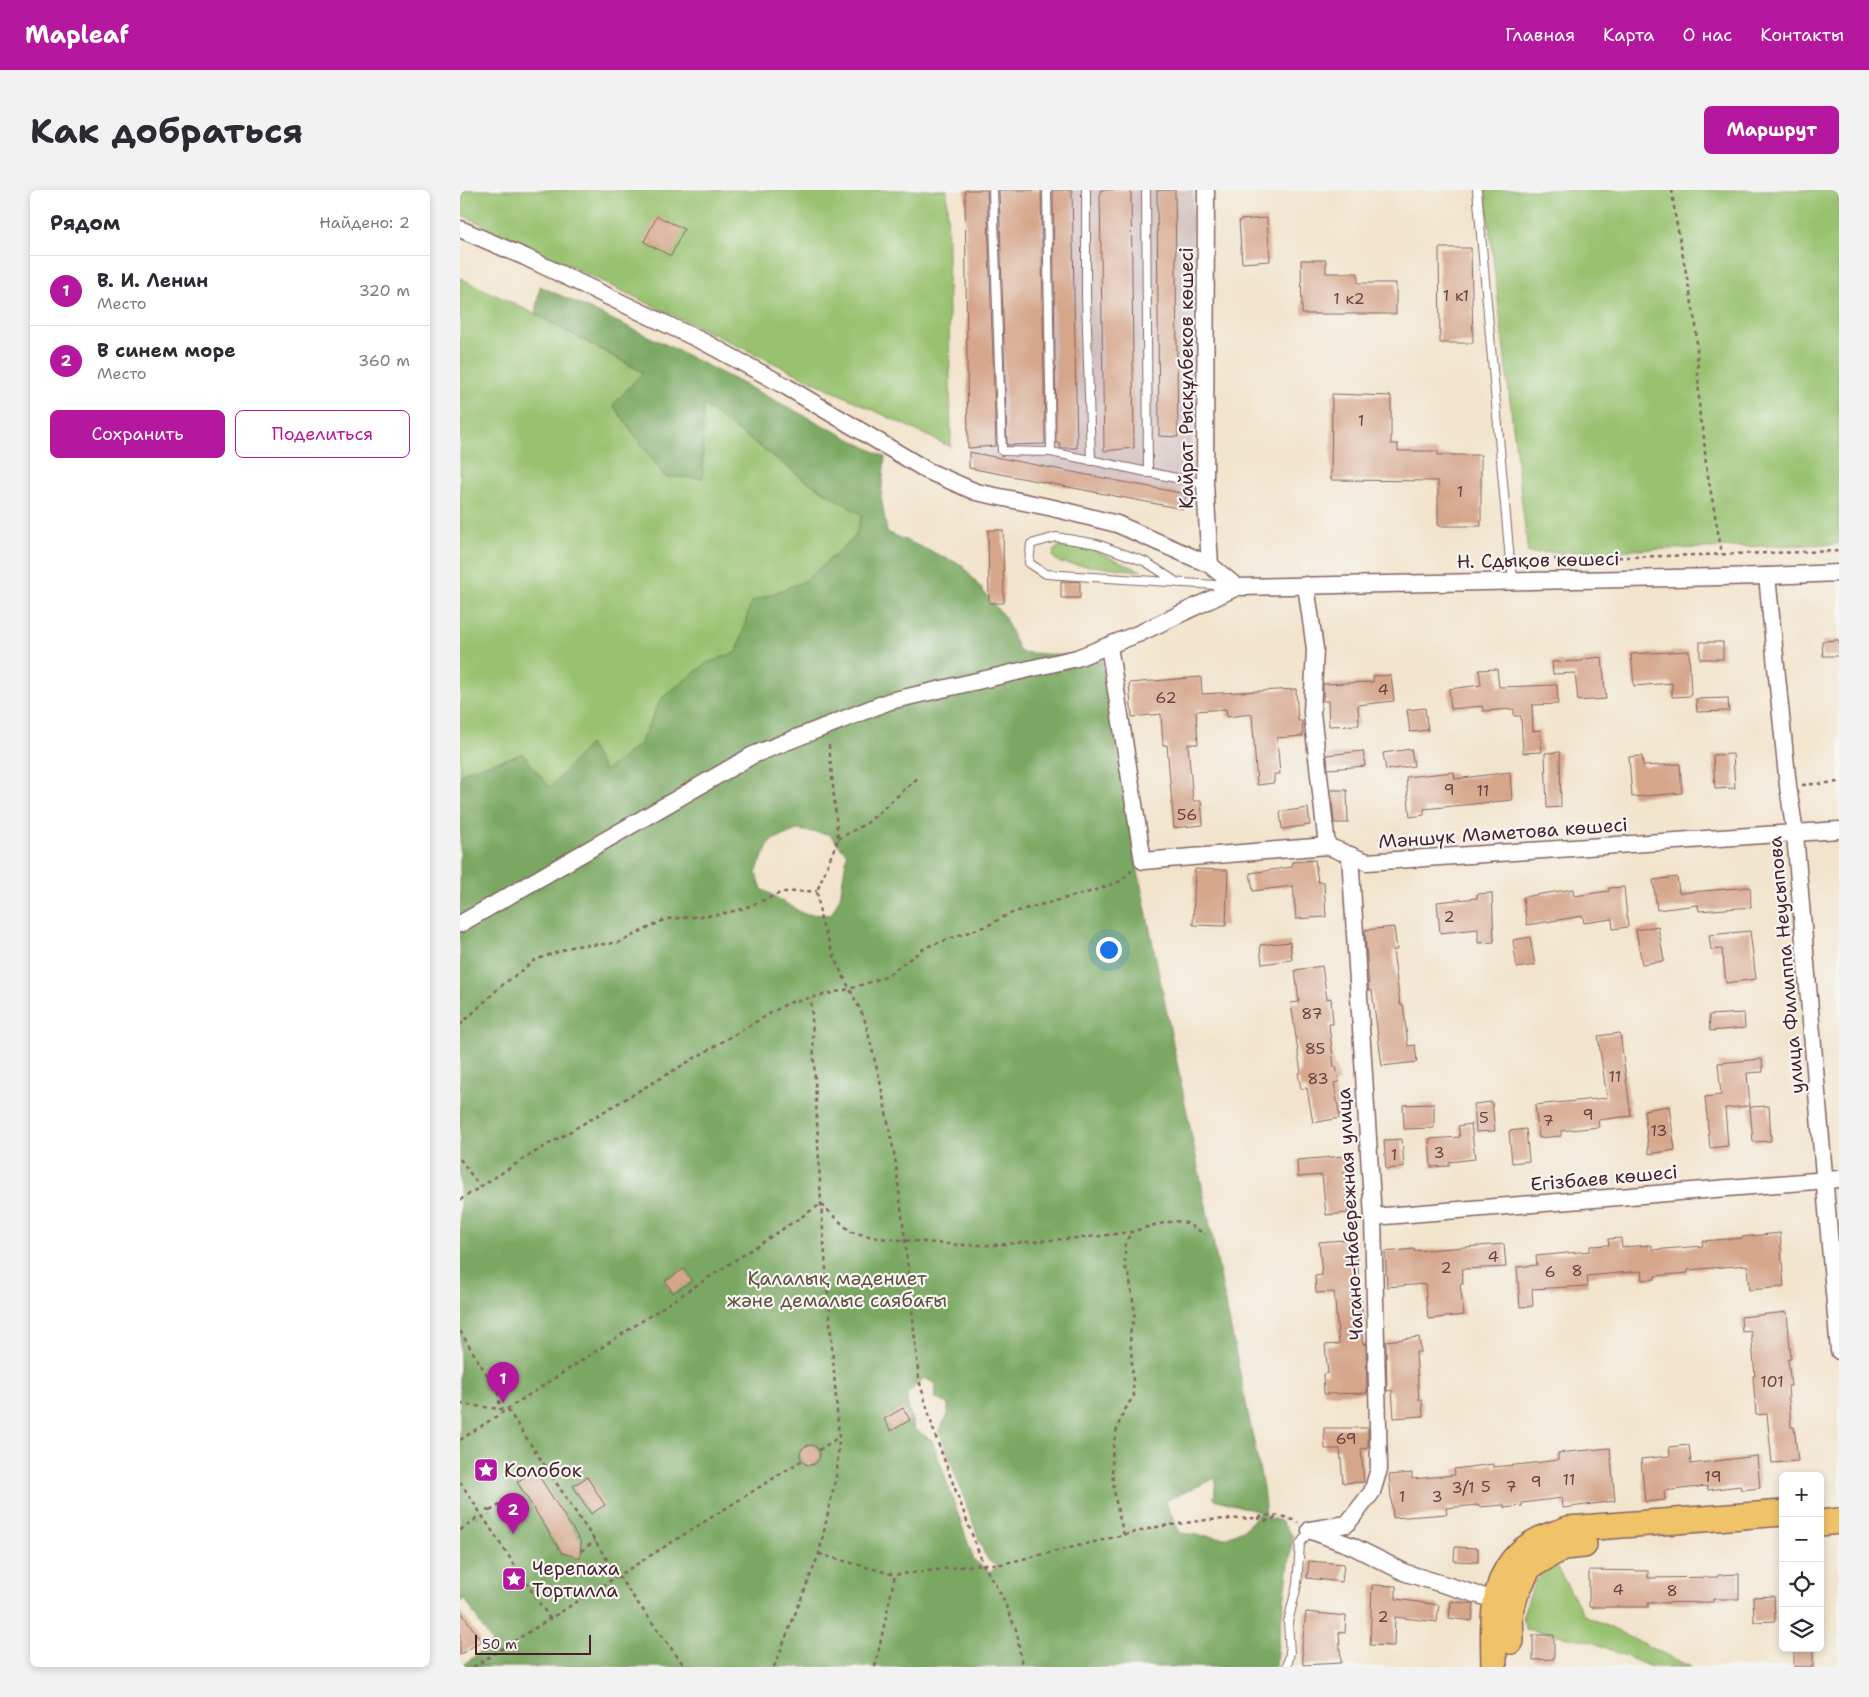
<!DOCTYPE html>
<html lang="ru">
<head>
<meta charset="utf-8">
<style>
	:root { --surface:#fff; --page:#f2f2f3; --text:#2b2b33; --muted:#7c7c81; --line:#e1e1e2; --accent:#b5179e }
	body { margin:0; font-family:"Shantell Sans",sans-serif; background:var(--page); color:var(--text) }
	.controls { position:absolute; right:15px; bottom:15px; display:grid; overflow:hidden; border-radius:8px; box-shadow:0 2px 8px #0003 }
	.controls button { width:45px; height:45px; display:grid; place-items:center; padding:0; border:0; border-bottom:1px solid var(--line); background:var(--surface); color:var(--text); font:25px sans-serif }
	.scale { position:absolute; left:15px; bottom:12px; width:116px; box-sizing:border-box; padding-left:5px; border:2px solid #4a1f2b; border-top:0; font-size:14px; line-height:18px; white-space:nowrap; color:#4a1f2b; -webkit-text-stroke:4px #f6f6f2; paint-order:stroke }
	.you { position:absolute; left:648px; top:759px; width:18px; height:18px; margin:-12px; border:4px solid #fff; border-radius:50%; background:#1a73e8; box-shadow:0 0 0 8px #1a73e833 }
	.badge { display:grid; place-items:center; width:32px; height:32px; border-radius:50%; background:var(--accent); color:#fff; font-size:16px; font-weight:700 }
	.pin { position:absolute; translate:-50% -41px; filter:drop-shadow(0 1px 2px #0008) }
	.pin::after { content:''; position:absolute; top:26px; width:18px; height:15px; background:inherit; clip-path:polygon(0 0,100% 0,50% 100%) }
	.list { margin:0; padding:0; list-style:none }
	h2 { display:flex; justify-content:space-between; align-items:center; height:65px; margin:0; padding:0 20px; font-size:21px }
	h2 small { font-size:16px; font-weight:400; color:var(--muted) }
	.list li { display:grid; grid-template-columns:32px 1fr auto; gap:15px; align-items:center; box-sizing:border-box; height:70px; padding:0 20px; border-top:1px solid var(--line) }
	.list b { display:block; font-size:19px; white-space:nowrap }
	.list p { margin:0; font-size:16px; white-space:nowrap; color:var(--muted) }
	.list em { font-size:16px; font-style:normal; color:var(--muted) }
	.actions { display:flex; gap:10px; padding:15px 20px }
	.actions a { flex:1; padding:11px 0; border:1px solid var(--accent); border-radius:8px; text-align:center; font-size:18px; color:var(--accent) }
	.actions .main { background:var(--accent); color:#fff }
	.icon { flex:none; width:28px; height:28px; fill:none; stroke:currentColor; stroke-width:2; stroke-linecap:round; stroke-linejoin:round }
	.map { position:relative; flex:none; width:1379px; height:1477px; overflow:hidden; border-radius:8px }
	header { display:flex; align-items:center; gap:30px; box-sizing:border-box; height:70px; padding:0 25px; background:var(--accent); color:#fff }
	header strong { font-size:24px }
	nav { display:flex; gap:28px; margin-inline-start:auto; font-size:18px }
	.intro { display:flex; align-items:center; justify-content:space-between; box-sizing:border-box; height:120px; padding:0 30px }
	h1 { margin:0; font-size:35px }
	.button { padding:12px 22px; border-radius:8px; background:var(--accent); color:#fff; font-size:18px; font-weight:700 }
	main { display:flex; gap:30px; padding:0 30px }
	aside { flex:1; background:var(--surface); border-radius:8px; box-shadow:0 2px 8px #0003 }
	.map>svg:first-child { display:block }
	.industrial { fill:#d2bfbf }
	.green { fill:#98c26f; stroke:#71704d }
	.forest { fill:#7aa862; stroke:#626446; fill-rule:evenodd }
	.building { fill:#d6a68b }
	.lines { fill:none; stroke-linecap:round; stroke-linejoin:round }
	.lane-casing { stroke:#856463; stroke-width:10 }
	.street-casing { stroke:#856463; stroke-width:19 }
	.primary-casing { stroke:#856463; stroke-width:28 }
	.path { stroke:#856463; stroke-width:2.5; stroke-dasharray:4 4; stroke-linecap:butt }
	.lane { stroke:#fff; stroke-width:8 }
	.street { stroke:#fff; stroke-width:16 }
	.primary { stroke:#f0c369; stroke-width:25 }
	.labels { text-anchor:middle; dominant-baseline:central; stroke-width:4.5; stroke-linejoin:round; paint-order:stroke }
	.number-label { font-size:16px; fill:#6d4143 }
	.street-label { font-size:19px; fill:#4a1f2b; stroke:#f6f6f2 }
	.park-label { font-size:19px; fill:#61503f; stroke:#f6f6f2 }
	.poi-label { font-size:19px; fill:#4a1f2b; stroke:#f6f6f2; text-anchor:start }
</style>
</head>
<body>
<header>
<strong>Mapleaf</strong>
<nav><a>Главная</a><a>Карта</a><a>О нас</a><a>Контакты</a></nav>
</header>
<div class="intro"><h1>Как добраться</h1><a class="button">Маршрут</a></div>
<main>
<aside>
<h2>Рядом<small>Найдено: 2</small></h2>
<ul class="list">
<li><span class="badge">1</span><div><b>В. И. Ленин</b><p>Место</p></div><em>320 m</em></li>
<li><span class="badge">2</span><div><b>В синем море</b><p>Место</p></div><em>360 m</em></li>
</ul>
<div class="actions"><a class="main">Сохранить</a><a>Поделиться</a></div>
</aside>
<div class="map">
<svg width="1379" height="1477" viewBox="0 0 1379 1477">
	<rect width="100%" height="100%" fill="#f6f6f2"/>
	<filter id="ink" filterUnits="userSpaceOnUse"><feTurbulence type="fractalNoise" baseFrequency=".02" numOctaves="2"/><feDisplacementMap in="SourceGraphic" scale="10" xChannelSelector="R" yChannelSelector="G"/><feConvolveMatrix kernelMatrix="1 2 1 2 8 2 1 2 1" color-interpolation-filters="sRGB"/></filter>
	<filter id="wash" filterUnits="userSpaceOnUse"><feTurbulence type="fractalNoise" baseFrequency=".0096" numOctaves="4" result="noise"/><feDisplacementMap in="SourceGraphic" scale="20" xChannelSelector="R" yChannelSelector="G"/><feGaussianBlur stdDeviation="1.12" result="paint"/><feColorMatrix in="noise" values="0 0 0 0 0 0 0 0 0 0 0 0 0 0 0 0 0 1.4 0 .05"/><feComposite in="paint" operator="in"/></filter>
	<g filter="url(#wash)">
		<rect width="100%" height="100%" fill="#f2e4cc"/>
		<polygon class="industrial" points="505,0 733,0 732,319 723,319 509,278"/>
		<g class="green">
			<polygon points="0,0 487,0 491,257 0,24"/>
			<polygon points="1025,0 1379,0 1379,354 1068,363"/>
			<polygon points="0,88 75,124 243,215 345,290 402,325 395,347 345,391 291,412 278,462 247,473 201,509 180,554 144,582 129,554 90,599 63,564 6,581 0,586"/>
			<polygon points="611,354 642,364 682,381 600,373 593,367 594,360 601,355"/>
			<polygon points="1094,1372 1124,1425 1231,1477 1191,1477 1130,1451 1065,1439 1063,1424 1075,1391"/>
		</g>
		<path class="forest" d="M80 96 205 154 425 267 421 307 427 342 502 375 545 428 560 462 641 468 677 676 803 1297 806 1327 821 1331 833 1346 815 1477H0L32 1453 5 1409 0 1412V586L6 581 63 564 90 598 129 554 145 581 180 554 201 509 247 473 277 462 291 412 345 391 395 347 402 325 345 290 243 215V288L205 287 153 215 183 182 75 124ZM337 640 369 644 387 664 380 707 371 725 344 724 302 699 296 682 310 651ZM464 1188 476 1194 475 1208 488 1214V1225L479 1240 524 1363 529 1371 537 1377 530 1382 514 1370 472 1250 454 1239 447 1212 448 1203ZM442 1218 449 1230 431 1241 424 1229ZM347 1255C374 1257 353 1287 342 1271 337 1265 341 1259 347 1255ZM127 1287 145 1315 132 1324 113 1296ZM756 1288 754 1309 800 1322 785 1339 765 1348 720 1343 705 1311Z"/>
		<g id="blocks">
			<g class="building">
				<polygon points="505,0 527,0 536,256 508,258"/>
				<polygon points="539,0 581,0 585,254 547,255"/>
				<polygon points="593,0 612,0 617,258 600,258 600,253 596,253"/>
				<polygon points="640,0 671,0 674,258 644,261"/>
				<polygon points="697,0 715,0 718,247 699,246"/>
				<polygon points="197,26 224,39 211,66 184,52"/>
				<polygon points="807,28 810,71 782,73 779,30"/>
				<polygon points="979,58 1011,58 1013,153 980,153"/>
				<polygon points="841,70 866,70 866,83 898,83 898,93 936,93 936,124 842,124"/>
				<polygon points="872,204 931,206 931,254 938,254 938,261 978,261 978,265 1021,265 1021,336 978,336 978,291 871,290"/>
				<polygon points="509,262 726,304 723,319 509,278"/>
				<polygon points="528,340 543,340 544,413 529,413"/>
				<polygon points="601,391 620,392 620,408 601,408"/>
				<polygon points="1379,450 1379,466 1363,466 1362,451"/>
				<rect x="1240" y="452" width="23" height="17"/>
				<polygon points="1229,461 1231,506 1212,507 1212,493 1174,496 1171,464"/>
				<polygon points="1142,467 1146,509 1118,511 1115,483 1093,484 1092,472 1123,471 1123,469"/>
				<polygon points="1037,479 1039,497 1097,495 1098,514 1072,515 1073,541 1080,540 1082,562 1063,563 1061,526 1054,526 1054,519 1023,521 1022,516 991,519 989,499 1021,495 1019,480"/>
				<polygon points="931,485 934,511 898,515 899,535 869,536 868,511 863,511 863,494 913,492 913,486"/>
				<polygon points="741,487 742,504 836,499 838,531 842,531 843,546 817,548 820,584 814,584 814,593 797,595 792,524 767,527 766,519 736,521 738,554 728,554 733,611 741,611 743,635 714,638 707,555 703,555 701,524 672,527 669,493"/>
				<polygon points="1268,508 1269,521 1237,522 1236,509"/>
				<polygon points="965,518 968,540 950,542 947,520"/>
				<polygon points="951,559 954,576 926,580 923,563"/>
				<polygon points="903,561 905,576 868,579 867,565"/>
				<polygon points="1100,562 1101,617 1087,618 1085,563"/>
				<polygon points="1273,564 1275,598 1255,599 1253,565"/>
				<polygon points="1182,566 1183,576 1220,574 1222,603 1172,607 1169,567"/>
				<polygon points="994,582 995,589 1050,582 1052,610 964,619 964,625 950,627 946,587"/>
				<polygon points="871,600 887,600 888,633 874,633"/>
				<polygon points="848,618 850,635 822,639 820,622"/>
				<polygon points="855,670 858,692 864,692 866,727 836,729 833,696 793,701 790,683 832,677 832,672"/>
				<polygon points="735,679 768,680 766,736 733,735"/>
				<polygon points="1217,687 1219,703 1290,697 1291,717 1239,721 1238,715 1197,720 1193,690"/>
				<polygon points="1164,697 1168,737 1153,739 1152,729 1124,733 1123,726 1067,735 1063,707 1113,699 1114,706 1149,701 1149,698"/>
				<polygon points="1032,703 1034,752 1018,753 1018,739 980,743 977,712 1017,708 1017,704"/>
				<polygon points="1198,736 1204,771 1182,774 1176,740"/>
				<polygon points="934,737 937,760 933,760 940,815 943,815 948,856 955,855 957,872 922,876 912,800 909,801 905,740"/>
				<polygon points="1290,741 1296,789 1266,793 1262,759 1251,760 1249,745"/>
				<polygon points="1070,747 1075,775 1057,778 1053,750"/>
				<polygon points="830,752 832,770 802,774 800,755"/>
				<polygon points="862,776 867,809 871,808 873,834 869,834 874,877 876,876 879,892 874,893 880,928 853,933 847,898 841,899 838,883 841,883 831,813 839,812 835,780"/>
				<polygon points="1284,823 1285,838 1250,841 1249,825"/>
				<polygon points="1160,843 1171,926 1138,930 1139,937 1101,941 1101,946 1079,948 1075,915 1147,908 1138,846"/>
				<polygon points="1302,869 1303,882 1287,883 1290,916 1265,918 1268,956 1250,958 1245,907 1261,905 1258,873"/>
				<polygon points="1032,912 1035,941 1016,942 1014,914"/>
				<polygon points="974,914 974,938 944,939 943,915"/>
				<polygon points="1209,916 1215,960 1189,964 1184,920"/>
				<polygon points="1309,916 1311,951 1293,952 1290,917"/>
				<polygon points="1011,934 1015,969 989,972 989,976 971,977 969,949 1000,947 998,936"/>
				<polygon points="1066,939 1069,971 1052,973 1049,941"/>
				<polygon points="942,949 944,977 926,979 924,950"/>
				<polygon points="885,966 887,982 884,982 888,1023 866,1025 862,985 838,987 837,970"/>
				<polygon points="1320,1043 1324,1097 1289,1100 1287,1075 1228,1080 1228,1083 1195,1086 1195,1089 1182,1090 1181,1081 1127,1086 1128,1096 1072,1099 1073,1116 1060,1117 1057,1077 1077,1075 1076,1066 1130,1061 1130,1056 1149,1055 1148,1049 1161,1048 1162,1057 1192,1055 1192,1060 1243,1056 1242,1051 1282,1048 1282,1047"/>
				<polygon points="896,1049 900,1111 901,1110 903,1129 900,1129 903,1154 906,1153 907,1203 864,1204 863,1184 868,1183 865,1155 879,1154 874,1102 856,1103 855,1086 862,1085 859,1052"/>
				<polygon points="1044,1054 1046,1077 1002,1079 1003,1094 1000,1094 1004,1125 968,1129 965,1094 927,1097 925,1062 954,1059 954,1061"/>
				<polygon points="224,1079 232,1091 213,1103 205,1091"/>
				<polygon points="1327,1122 1331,1169 1328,1169 1331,1196 1328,1196 1331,1237 1334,1237 1338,1271 1312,1273 1307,1224 1296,1225 1293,1186 1295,1186 1291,1141 1282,1142 1281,1127"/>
				<polygon points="959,1147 961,1162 956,1162 959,1210 962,1210 963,1226 934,1228 932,1200 927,1201 926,1151"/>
				<polygon points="443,1218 450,1230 431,1241 424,1229"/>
				<polygon points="864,1238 908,1238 908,1258 901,1259 904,1292 883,1293 880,1259 865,1259"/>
				<circle cx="350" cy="1265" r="10"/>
				<polygon points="1229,1255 1231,1274 1297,1266 1300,1298 1281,1300 1280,1296 1248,1300 1247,1296 1204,1301 1205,1310 1185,1312 1181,1269 1210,1266 1209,1257"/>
				<polygon points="1150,1258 1155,1311 1103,1318 1102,1308 1062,1313 1062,1316 1044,1318 1044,1315 1019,1317 1018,1315 986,1318 987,1324 933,1328 929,1285 952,1283 952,1289 995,1285 994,1279 1033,1274 1033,1277 1066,1274 1098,1270 1098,1263"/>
				<polygon points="75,1280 121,1352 120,1368 102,1363 57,1292"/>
				<polygon points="127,1287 145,1315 131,1324 113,1296"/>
				<polygon points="995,1357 1018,1358 1018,1372 994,1371"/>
				<polygon points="849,1371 884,1374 882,1392 847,1388"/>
				<polygon points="1129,1380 1188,1381 1188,1388 1258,1387 1258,1385 1279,1384 1279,1409 1253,1409 1253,1412 1188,1413 1188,1417 1129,1417"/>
				<polygon points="912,1395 936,1396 936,1409 979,1415 977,1432 935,1427 934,1456 910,1455"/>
				<polygon points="1314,1406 1315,1431 1294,1432 1293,1407"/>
				<polygon points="991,1411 1014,1414 1012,1431 989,1428"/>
				<polygon points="0,1420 21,1451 0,1465"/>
				<polygon points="846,1422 886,1426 885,1443 879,1442 881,1473 843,1475 842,1456"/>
				<polygon points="1073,1445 1094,1445 1094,1469 1073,1470"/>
				<rect x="1334" y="1458" width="19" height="19"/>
			</g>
		</g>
	</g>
	<g filter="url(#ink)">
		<use href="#blocks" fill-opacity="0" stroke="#856463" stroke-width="1"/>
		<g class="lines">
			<defs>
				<g id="lane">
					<polyline points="533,0 542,261 591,262 587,0"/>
					<polyline points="626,0 626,106 631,271"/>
					<polyline points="686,0 688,283"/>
					<polyline points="1017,0 1050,371 1054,390"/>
					<polyline points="591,262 745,294"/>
					<polyline points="718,393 686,372 637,354 596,347 571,354 569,373 586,384 771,396"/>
					<polyline points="827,1477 830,1463 828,1432 837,1395 840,1354 850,1340"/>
				</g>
				<g id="street">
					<polyline points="746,0 745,294 750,375"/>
					<polyline points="0,39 65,67 246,153 327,197 468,281 516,302 593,318 657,334 750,375 777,397"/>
					<polyline points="1307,386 1328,596 1335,644 1379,1161"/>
					<polyline points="846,395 855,459 852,523 867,656"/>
					<polyline points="649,456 683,671 867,656 907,672 1379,640"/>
					<polyline points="0,734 293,565 430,511 617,468 680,443 777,397 1307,386 1379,383"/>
					<polyline points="913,1027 1379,989"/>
					<polyline points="850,1340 887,1334 912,1302 919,1279 913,1027 890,665"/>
					<polyline points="852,1341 892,1356 946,1383 1035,1410"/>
				</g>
				<g id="primary">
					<polyline points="1360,1333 1379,1331"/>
					<polyline points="1051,1451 1050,1424 1056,1403 1069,1377 1103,1357 1124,1355"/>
					<path d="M1034 1477C1033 1429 1029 1375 1079 1350 1088 1345 1099 1343 1108 1339L1323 1323"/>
				</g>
			</defs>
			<use href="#lane" class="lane-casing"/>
			<use href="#street" class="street-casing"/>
			<use href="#primary" class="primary-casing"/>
			<g class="path">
				<polyline points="1212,0 1215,25 1236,135 1240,231 1243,237 1246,275 1262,364"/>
				<polyline points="1062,370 1379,361"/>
				<polyline points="369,555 378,649 357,701 361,731 377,774 404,827 420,891 435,968 445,1050 459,1190 475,1245 523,1374 542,1406 557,1442 562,1477"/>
				<polyline points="1342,595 1379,592"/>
				<polyline points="378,649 407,633 460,586"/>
				<polyline points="0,835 40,797 75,770 114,756 158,753 206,729 257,725 282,719 323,702 357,701"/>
				<polyline points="0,969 20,997"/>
				<polyline points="0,1010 65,968 328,813 389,799 425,787 466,757 529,735 547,725 561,720 633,701 661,691 672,680"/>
				<polyline points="0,1141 38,1203 40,1219"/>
				<polyline points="0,1214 48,1220 158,1386 225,1477"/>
				<polyline points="0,1250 361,1014 391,1042 418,1048 499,1055 533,1055 640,1046 671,1042 694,1035 715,1031 726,1033 745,1044"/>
				<polyline points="359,1260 379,1247"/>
				<polyline points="0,1292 90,1429"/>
				<polyline points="26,1320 30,1321 29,1325"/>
				<polyline points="30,1321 54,1306"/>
				<polyline points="16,1327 14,1331 18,1332"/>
				<polyline points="797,1328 806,1331 814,1329 816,1326"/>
				<polyline points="0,1340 14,1331"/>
				<path d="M664 1345C651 1298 642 1248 674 1206L670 1144 675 1123 669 1085 665 1077V1055L671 1042"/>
				<polyline points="121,1361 135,1351"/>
				<path d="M359 1364 435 1385 523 1374H542L697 1337 746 1330 796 1328C811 1323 825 1325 838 1333"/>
				<polyline points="13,1477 341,1271"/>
				<polyline points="314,1477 359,1364 377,1282 379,1247 361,1014 351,808"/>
				<polyline points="415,1477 435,1385"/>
			</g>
			<use href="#lane" class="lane"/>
			<use href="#street" class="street"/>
			<use href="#primary" class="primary"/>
		</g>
	</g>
	<defs>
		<symbol id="sight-square" viewBox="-11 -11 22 22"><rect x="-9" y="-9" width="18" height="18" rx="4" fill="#b5179e" stroke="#f6f6f2"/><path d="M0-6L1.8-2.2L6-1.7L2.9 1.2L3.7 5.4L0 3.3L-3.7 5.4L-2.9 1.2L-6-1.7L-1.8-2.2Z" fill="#fff"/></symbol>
	</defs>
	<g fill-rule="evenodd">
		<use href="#sight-square" x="12" y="1266" width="28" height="28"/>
		<use href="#sight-square" x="40" y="1375" width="28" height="28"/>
	</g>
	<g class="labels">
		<g class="number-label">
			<text x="996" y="105">1 к1</text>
			<text x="889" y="108">1 к2</text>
			<text x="901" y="230">1</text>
			<text x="1000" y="301">1</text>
			<text x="923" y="499">4</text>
			<text x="706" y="507">62</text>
			<text x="989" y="599">9</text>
			<text x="1023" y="600">11</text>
			<text x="727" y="624">56</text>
			<text x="989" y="726">2</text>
			<text x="852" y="823">87</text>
			<text x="855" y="858">85</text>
			<text x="1155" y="886">11</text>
			<text x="858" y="888">83</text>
			<text x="1128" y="924">9</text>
			<text x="1024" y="927">5</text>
			<text x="1088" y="930">7</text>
			<text x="1199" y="940">13</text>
			<text x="979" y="962">3</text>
			<text x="934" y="964">1</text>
			<text x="1033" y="1066">4</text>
			<text x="986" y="1077">2</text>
			<text x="1117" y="1080">8</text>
			<text x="1090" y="1081">6</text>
			<text x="1312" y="1191">101</text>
			<text x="886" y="1248">69</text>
			<text x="1253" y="1286">19</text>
			<text x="1109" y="1289">11</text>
			<text x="1076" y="1291">9</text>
			<text x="1026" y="1296">5</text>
			<text x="1051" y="1296">7</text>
			<text x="1003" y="1297">3/1</text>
			<text x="942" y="1306">1</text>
			<text x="977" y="1306">3</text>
			<text x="1158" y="1399">4</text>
			<text x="1212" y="1400">8</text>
			<text x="923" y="1426">2</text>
		</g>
		<g class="street-label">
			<text transform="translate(726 188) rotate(-90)">Қайрат Рысқұлбеков көшесі</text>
			<text transform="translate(1078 370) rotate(-1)">Н. Сдықов көшесі</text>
			<text transform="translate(1043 643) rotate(-4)">Мәншүк Мәметова көшесі</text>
			<text transform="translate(1326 775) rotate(-95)">улица Филиппа Неусыпова</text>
			<text transform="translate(1144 988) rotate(-5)">Егізбаев көшесі</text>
			<text transform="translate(890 1024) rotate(-93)">Чагано-Набережная улица</text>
		</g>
		<g class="park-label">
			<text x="377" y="1088">Қалалық мәдениет<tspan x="377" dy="22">және демалыс саябағы</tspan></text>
		</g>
		<g class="poi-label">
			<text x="44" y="1280">Колобок</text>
			<text x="72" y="1378">Черепаха<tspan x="72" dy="22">Тортилла</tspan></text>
		</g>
	</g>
</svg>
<div class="controls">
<button>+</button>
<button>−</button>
<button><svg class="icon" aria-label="locate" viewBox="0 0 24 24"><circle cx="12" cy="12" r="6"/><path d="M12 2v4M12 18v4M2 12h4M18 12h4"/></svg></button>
<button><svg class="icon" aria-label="layers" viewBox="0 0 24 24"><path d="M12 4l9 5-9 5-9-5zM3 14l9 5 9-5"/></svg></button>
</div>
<div class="scale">50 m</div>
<div class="you"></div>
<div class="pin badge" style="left:43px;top:1213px">1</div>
<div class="pin badge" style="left:53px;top:1344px">2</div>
</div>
</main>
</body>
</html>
